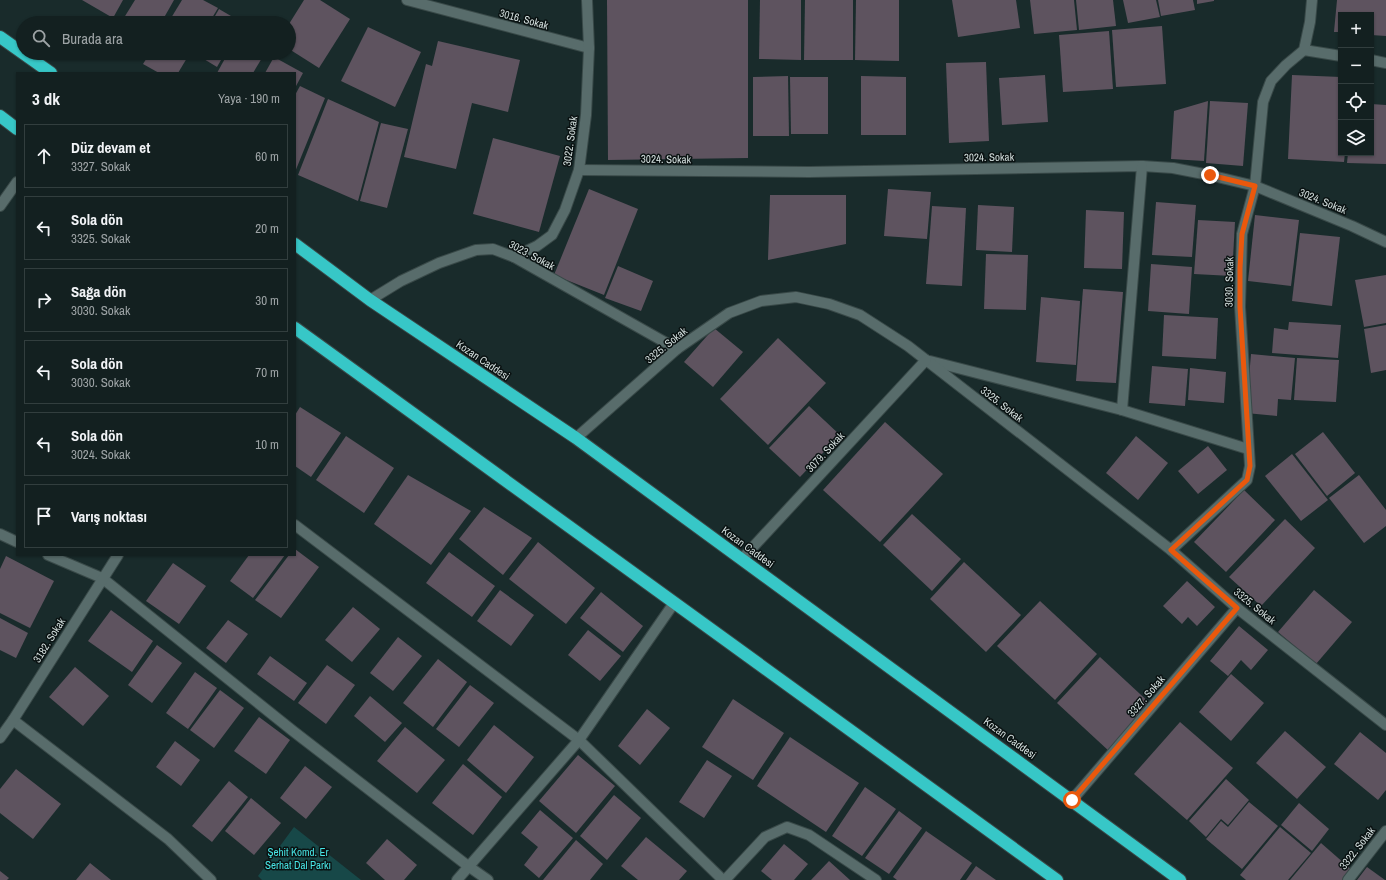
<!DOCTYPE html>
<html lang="tr">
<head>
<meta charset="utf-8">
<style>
	:root { --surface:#132020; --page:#202d2d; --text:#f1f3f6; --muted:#9da3a5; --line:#323e3e }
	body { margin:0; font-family:"Archivo Narrow",sans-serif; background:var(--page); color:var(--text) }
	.controls { position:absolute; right:12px; top:12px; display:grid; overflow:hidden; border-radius:0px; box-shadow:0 1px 3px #0004 }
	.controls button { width:36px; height:36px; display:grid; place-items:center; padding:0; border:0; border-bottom:1px solid var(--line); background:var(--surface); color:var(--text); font:20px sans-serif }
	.stop { position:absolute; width:12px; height:12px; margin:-9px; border:3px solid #ea580c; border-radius:50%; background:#fff }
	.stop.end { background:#ea580c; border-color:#fff; box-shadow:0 1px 4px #0008 }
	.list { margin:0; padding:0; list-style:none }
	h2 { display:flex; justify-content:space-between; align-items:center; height:52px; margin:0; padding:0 16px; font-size:17px }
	h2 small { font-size:13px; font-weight:400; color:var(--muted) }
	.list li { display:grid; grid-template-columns:26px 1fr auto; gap:12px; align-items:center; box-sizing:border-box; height:64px; margin:0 8px 8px; padding:0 8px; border:1px solid var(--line); border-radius:0px }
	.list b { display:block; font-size:15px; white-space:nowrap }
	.list p { margin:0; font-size:13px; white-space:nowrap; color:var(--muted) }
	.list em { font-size:13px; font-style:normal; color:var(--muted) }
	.icon { flex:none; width:22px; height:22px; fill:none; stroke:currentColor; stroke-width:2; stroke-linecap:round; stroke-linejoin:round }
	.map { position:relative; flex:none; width:1386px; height:880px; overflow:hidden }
	.search { position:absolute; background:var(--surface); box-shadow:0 1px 3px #0004; left:16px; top:16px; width:280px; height:44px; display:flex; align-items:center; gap:10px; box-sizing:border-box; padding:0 14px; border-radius:22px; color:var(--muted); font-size:15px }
	.panel { position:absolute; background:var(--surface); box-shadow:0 1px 3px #0004; left:16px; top:72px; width:280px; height:484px; border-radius:0px }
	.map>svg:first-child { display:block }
	.green { fill:#174848 }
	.building { fill:#5e535f }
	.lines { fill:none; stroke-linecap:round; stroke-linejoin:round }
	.street-casing { stroke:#394948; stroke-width:12 }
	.secondary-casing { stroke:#394948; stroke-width:12 }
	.highway-casing { stroke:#394948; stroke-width:14 }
	.street { stroke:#586c6b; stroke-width:10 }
	.secondary { stroke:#586c6b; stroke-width:10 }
	.highway { stroke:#37c7c7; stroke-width:12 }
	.route { stroke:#ea580c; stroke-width:5 }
	.labels { text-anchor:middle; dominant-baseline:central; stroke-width:3; stroke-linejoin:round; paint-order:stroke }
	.street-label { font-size:11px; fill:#d3dedd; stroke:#0a1212 }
	.park-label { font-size:11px; fill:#47e4e4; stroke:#0a1212 }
</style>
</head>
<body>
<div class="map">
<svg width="1386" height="880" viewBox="0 0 1386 880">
	<rect width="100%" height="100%" fill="#192b2b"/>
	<polygon class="green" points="294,827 361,880 262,880 258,876"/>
	<g class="building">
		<polygon points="82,0 123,0 113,18"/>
		<polygon points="135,0 174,0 161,23 125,23 122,21"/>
		<polygon points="182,0 203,0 218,8 209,23 168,23"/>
		<polygon points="304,0 320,0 350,19 319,68 289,49 289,24"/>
		<polygon points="607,0 748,0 748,158 608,160"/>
		<polygon points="760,0 801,0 801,60 759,59"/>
		<polygon points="805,0 853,0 853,60 804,60"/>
		<polygon points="856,0 899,0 899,61 855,60"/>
		<polygon points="952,0 1016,0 1020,28 958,37"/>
		<polygon points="1030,0 1074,0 1077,30 1034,34"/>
		<polygon points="1076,0 1113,0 1116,26 1079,30"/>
		<polygon points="1123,0 1156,0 1160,17 1128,23"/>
		<polygon points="1158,0 1193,0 1195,10 1161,16"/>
		<polygon points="1197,0 1214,0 1214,1 1197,4"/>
		<polygon points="1337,0 1386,0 1386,36 1371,35 1371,15 1341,15 1341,32 1334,32"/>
		<polygon points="219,9 243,23 211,23"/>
		<polygon points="1162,26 1166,84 1116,87 1112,30"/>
		<polygon points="368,27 421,52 395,107 341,81"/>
		<polygon points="1109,31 1113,89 1063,92 1059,35"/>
		<polygon points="438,41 520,60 508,112 472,103 456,169 404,157 426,64 432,66"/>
		<polygon points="150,53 190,53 178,73 159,73 143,64"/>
		<polygon points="194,53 225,53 217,67"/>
		<polygon points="228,53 265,53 253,73 217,73"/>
		<polygon points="274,57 303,73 295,88 295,73 265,73"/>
		<polygon points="986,62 989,141 949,143 946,63"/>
		<polygon points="1045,75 1048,122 1002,125 999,78"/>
		<polygon points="1292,75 1341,77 1341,153 1345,153 1344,162 1288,159"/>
		<polygon points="788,76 789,136 753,136 753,77"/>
		<polygon points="861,76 906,77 906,135 861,135"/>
		<polygon points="790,77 828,77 828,134 791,134"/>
		<polygon points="300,86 325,98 295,172 295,95"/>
		<polygon points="328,99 379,122 358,201 298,175"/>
		<polygon points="1208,101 1204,161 1171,159 1174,111"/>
		<polygon points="1210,101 1248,103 1243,166 1206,163"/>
		<polygon points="1371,104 1386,105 1386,164 1347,163 1348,153 1371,153"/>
		<polygon points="381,123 408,129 387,208 360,201"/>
		<polygon points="493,138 560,156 539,232 473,214"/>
		<polygon points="589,189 638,209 604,295 554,275"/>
		<polygon points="888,189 931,192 927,239 884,236"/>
		<polygon points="770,195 846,195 846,244 768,260"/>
		<polygon points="1156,202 1196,205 1192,257 1152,255"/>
		<polygon points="978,205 1014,207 1012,252 976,250"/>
		<polygon points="932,206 966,208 962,286 926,284"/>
		<polygon points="1086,210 1124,212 1122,269 1084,268"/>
		<polygon points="1255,215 1299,220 1291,286 1248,281"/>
		<polygon points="1198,220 1235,222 1232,276 1194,274"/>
		<polygon points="1300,233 1340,237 1332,306 1292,301"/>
		<polygon points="986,254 1028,255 1026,310 984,309"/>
		<polygon points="1151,264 1192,267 1189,314 1148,311"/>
		<polygon points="618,266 653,281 641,311 605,298"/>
		<polygon points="1386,275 1386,323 1364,327 1355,280"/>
		<polygon points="1083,289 1123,292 1116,383 1076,381"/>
		<polygon points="1041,297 1080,301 1076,365 1036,362"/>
		<polygon points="1164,315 1218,318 1216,359 1162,356"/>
		<polygon points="1289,322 1341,325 1338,358 1272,353 1274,328 1288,330"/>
		<polygon points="1386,325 1386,370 1371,373 1364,329"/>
		<polygon points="714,328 743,352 713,387 684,362"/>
		<polygon points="778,338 826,383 768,445 720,399"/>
		<polygon points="1251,354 1295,358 1291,400 1278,399 1277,416 1246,413"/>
		<polygon points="1297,358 1339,360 1336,402 1294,400"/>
		<polygon points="1152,366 1188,369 1185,406 1149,403"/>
		<polygon points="1190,368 1226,372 1224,403 1188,400"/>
		<polygon points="809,406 840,435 800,477 769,448"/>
		<polygon points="300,407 341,433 311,477 295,466 295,415"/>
		<polygon points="885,422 943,474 880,542 823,490"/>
		<polygon points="1323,432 1355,473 1327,496 1295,454"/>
		<polygon points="346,436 394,468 364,513 316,480"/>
		<polygon points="1136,436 1168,463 1138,500 1106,473"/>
		<polygon points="1208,446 1227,470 1198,494 1178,471"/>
		<polygon points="1292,454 1328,500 1301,521 1265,476"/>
		<polygon points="408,475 471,511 431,565 374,524"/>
		<polygon points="1359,475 1386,510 1386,526 1364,543 1329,498"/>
		<polygon points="1244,490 1275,520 1226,572 1194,542"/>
		<polygon points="484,507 532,538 503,575 459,539"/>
		<polygon points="912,514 961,559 932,591 883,545"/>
		<polygon points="1285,519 1315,548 1261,606 1229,577"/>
		<polygon points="538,542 595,588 566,624 509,579"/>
		<polygon points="295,549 319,567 281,618 255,600 289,555 295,555"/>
		<polygon points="449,552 495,586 472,617 426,583"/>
		<polygon points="249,555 285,555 253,598 230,581"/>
		<polygon points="6,556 54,581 30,628 0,613 0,569"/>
		<polygon points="964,562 1021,615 986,652 930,599"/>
		<polygon points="173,563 206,586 179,624 146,601"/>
		<polygon points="1187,581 1215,607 1197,626 1188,617 1182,624 1163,606"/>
		<polygon points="500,590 534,615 511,646 477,621"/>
		<polygon points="1314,590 1352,622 1316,664 1278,632"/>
		<polygon points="601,592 643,626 623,652 580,618"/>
		<polygon points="1040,601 1097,654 1055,700 997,646"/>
		<polygon points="353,607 380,629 352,662 325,640"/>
		<polygon points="111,610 153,641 132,672 88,641"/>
		<polygon points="0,618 28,633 16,658 0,650"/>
		<polygon points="228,620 248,634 226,663 206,648"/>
		<polygon points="1239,626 1268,650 1251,670 1241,660 1228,676 1210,661"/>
		<polygon points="588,630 621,656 600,681 568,655"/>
		<polygon points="398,637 422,656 393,691 370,673"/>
		<polygon points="157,645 182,663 152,703 128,685"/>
		<polygon points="270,656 307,683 294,701 257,674"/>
		<polygon points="1100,657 1153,706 1110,752 1057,703"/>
		<polygon points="438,659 467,682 433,727 403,703"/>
		<polygon points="327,665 355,685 326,724 298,703"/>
		<polygon points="75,667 109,696 83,726 49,697"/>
		<polygon points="195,672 217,688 188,729 166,713"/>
		<polygon points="1231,674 1264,703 1231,741 1199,712"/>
		<polygon points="470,685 494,703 459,747 436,729"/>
		<polygon points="220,690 244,708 214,748 190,730"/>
		<polygon points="370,696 402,723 385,742 354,716"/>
		<polygon points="733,699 784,733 753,780 702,747"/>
		<polygon points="647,709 670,728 640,765 618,746"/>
		<polygon points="259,717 290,740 266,774 234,751"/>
		<polygon points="1180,722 1233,768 1187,820 1134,774"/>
		<polygon points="494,725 534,757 506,793 467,760"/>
		<polygon points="405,727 445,760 417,793 377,761"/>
		<polygon points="1285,731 1326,767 1297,799 1256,763"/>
		<polygon points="1360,732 1386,753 1386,790 1378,800 1334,764"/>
		<polygon points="790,737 859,783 826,832 757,786"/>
		<polygon points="175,741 200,760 181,786 156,767"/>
		<polygon points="578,755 615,786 576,833 539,801"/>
		<polygon points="707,760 732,776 704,818 679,802"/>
		<polygon points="463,764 502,797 473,835 432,803"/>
		<polygon points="305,766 332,787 306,819 280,798"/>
		<polygon points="16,769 61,804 33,839 0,813 0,789"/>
		<polygon points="1226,779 1249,800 1228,825 1221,819 1206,837 1189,821"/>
		<polygon points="229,781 248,797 212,842 192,826"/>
		<polygon points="865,787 896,809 862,856 832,836"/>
		<polygon points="614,795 641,818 607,860 580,836"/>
		<polygon points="251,798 281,823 254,855 225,831"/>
		<polygon points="1249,802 1278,826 1242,869 1206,839 1221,821 1228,827"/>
		<polygon points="1299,803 1329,829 1312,851 1281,825"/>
		<polygon points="540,810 573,838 539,878 524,865 538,847 521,833"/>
		<polygon points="899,811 922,828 889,874 865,858"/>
		<polygon points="1280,827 1311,853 1288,880 1246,880 1240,875"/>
		<polygon points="926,831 972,863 960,880 897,880 893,877"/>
		<polygon points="646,837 687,871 679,880 638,880 621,866"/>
		<polygon points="387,839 417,865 404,880 385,880 366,863"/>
		<polygon points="576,840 603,864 590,880 543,880"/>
		<polygon points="1321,843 1353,871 1345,880 1290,880"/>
		<polygon points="784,844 808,864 794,880 772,880 761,871"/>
		<polygon points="829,861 850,880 811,880"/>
		<polygon points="90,863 111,880 76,880"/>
		<polygon points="976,866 996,880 966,880"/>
		<polygon points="1367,867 1385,880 1357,880"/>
		<polygon points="0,871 9,878 7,880 0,880"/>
	</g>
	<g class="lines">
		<defs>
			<g id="street">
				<polyline points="407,0 589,48"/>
				<polyline points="1304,50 1341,56"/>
				<polyline points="1371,60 1386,63"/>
				<polyline points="579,170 809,172 1142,166 1173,168 1209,175 1255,186 1352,226 1386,242"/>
				<polyline points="0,206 17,182"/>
				<polyline points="514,257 537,246 552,235 565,210 579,170 586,115 589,48 587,0"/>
				<polyline points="370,300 401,281 439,263 476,250 493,249 514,257 677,349"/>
				<polyline points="930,361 1122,410 1248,449"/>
				<polyline points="1122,410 1142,166"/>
				<polyline points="576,438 677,349 729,313 761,301 796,297 829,304 860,315 908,346 1171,550 1237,608 1386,725"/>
				<polyline points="295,525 579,740 723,880"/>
				<polyline points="0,534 17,542"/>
				<polyline points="1171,550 1247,480 1250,466 1240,307 1242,234 1255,186 1263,102 1271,81 1286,65 1304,50 1310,22 1312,0"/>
				<polyline points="48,555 102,578 293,731 468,866 488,880"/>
				<polyline points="742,559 926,360"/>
				<polyline points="13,720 168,839 211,880"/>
				<polyline points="1072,800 1237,608"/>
				<polyline points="457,880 579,740 674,603"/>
				<polyline points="725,880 765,837 787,827 809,835 876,880"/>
				<polyline points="1348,880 1386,831"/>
			</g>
			<polyline id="secondary" points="0,738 13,720 118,555"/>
			<g id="highway">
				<polyline points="0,37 51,73"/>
				<polyline points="0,116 17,129"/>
				<polyline points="295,244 370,300 576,438 1180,880"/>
				<polyline points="295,328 1057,880"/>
			</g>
		</defs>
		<use href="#street" class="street-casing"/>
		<use href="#secondary" class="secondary-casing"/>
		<use href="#highway" class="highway-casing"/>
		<use href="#street" class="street"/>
		<use href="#secondary" class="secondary"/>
		<use href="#highway" class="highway"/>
	</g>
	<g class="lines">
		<polyline class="route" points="1072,800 1237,608 1171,550 1247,480 1250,466 1240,307 1240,268 1242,234 1255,186 1210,175"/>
	</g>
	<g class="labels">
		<g class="street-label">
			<text transform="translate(524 19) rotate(15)">3016. Sokak</text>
			<text transform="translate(570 141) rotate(-82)">3022. Sokak</text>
			<text transform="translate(989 157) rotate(-1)">3024. Sokak</text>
			<text transform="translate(666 159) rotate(1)">3024. Sokak</text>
			<text transform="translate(1323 201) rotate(22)">3024. Sokak</text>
			<text transform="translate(532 255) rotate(28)">3023. Sokak</text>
			<text transform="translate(1229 282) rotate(-89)">3030. Sokak</text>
			<text transform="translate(666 345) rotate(-39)">3325. Sokak</text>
			<text transform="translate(483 360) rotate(34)">Kozan Caddesi</text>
			<text transform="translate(1002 404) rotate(38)">3325. Sokak</text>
			<text transform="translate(825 452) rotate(-47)">3079. Sokak</text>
			<text transform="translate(748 547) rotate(36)">Kozan Caddesi</text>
			<text transform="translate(1255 606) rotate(39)">3325. Sokak</text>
			<text transform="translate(49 640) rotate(-58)">3182. Sokak</text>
			<text transform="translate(1146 696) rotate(-49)">3327. Sokak</text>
			<text transform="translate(1010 738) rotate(36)">Kozan Caddesi</text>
			<text transform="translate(1357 848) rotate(-52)">3322. Sokak</text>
		</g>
		<g class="park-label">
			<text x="298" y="852">Şehit Komd. Er<tspan x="298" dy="13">Serhat Dal Parkı</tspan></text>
		</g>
	</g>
</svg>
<div class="controls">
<button>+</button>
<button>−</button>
<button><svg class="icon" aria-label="locate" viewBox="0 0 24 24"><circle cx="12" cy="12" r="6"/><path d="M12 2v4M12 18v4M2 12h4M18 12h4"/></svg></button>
<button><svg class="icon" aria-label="layers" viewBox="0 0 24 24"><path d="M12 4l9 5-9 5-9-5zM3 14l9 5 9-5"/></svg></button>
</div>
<div class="stop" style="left:1072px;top:800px"></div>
<div class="stop end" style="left:1210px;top:175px"></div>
<div class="search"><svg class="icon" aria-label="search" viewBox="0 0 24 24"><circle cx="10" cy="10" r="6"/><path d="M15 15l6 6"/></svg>Burada ara</div>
<section class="panel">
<h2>3 dk<small>Yaya · 190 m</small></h2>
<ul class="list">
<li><svg class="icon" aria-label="ahead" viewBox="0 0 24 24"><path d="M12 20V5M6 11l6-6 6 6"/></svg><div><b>Düz devam et</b><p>3327. Sokak</p></div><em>60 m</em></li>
<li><svg class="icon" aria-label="left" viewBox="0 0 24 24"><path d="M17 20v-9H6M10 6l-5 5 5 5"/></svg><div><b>Sola dön</b><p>3325. Sokak</p></div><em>20 m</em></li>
<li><svg class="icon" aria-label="right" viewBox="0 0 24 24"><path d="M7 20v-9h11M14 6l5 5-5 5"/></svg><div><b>Sağa dön</b><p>3030. Sokak</p></div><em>30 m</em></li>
<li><svg class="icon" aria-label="left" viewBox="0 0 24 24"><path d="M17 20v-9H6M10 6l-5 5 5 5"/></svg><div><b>Sola dön</b><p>3030. Sokak</p></div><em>70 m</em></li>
<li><svg class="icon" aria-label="left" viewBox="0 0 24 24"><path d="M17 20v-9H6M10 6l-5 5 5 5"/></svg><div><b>Sola dön</b><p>3024. Sokak</p></div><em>10 m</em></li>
<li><svg class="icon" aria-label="arrive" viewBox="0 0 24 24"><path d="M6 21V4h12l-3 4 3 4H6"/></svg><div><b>Varış noktası</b></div></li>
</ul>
</section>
</div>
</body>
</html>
